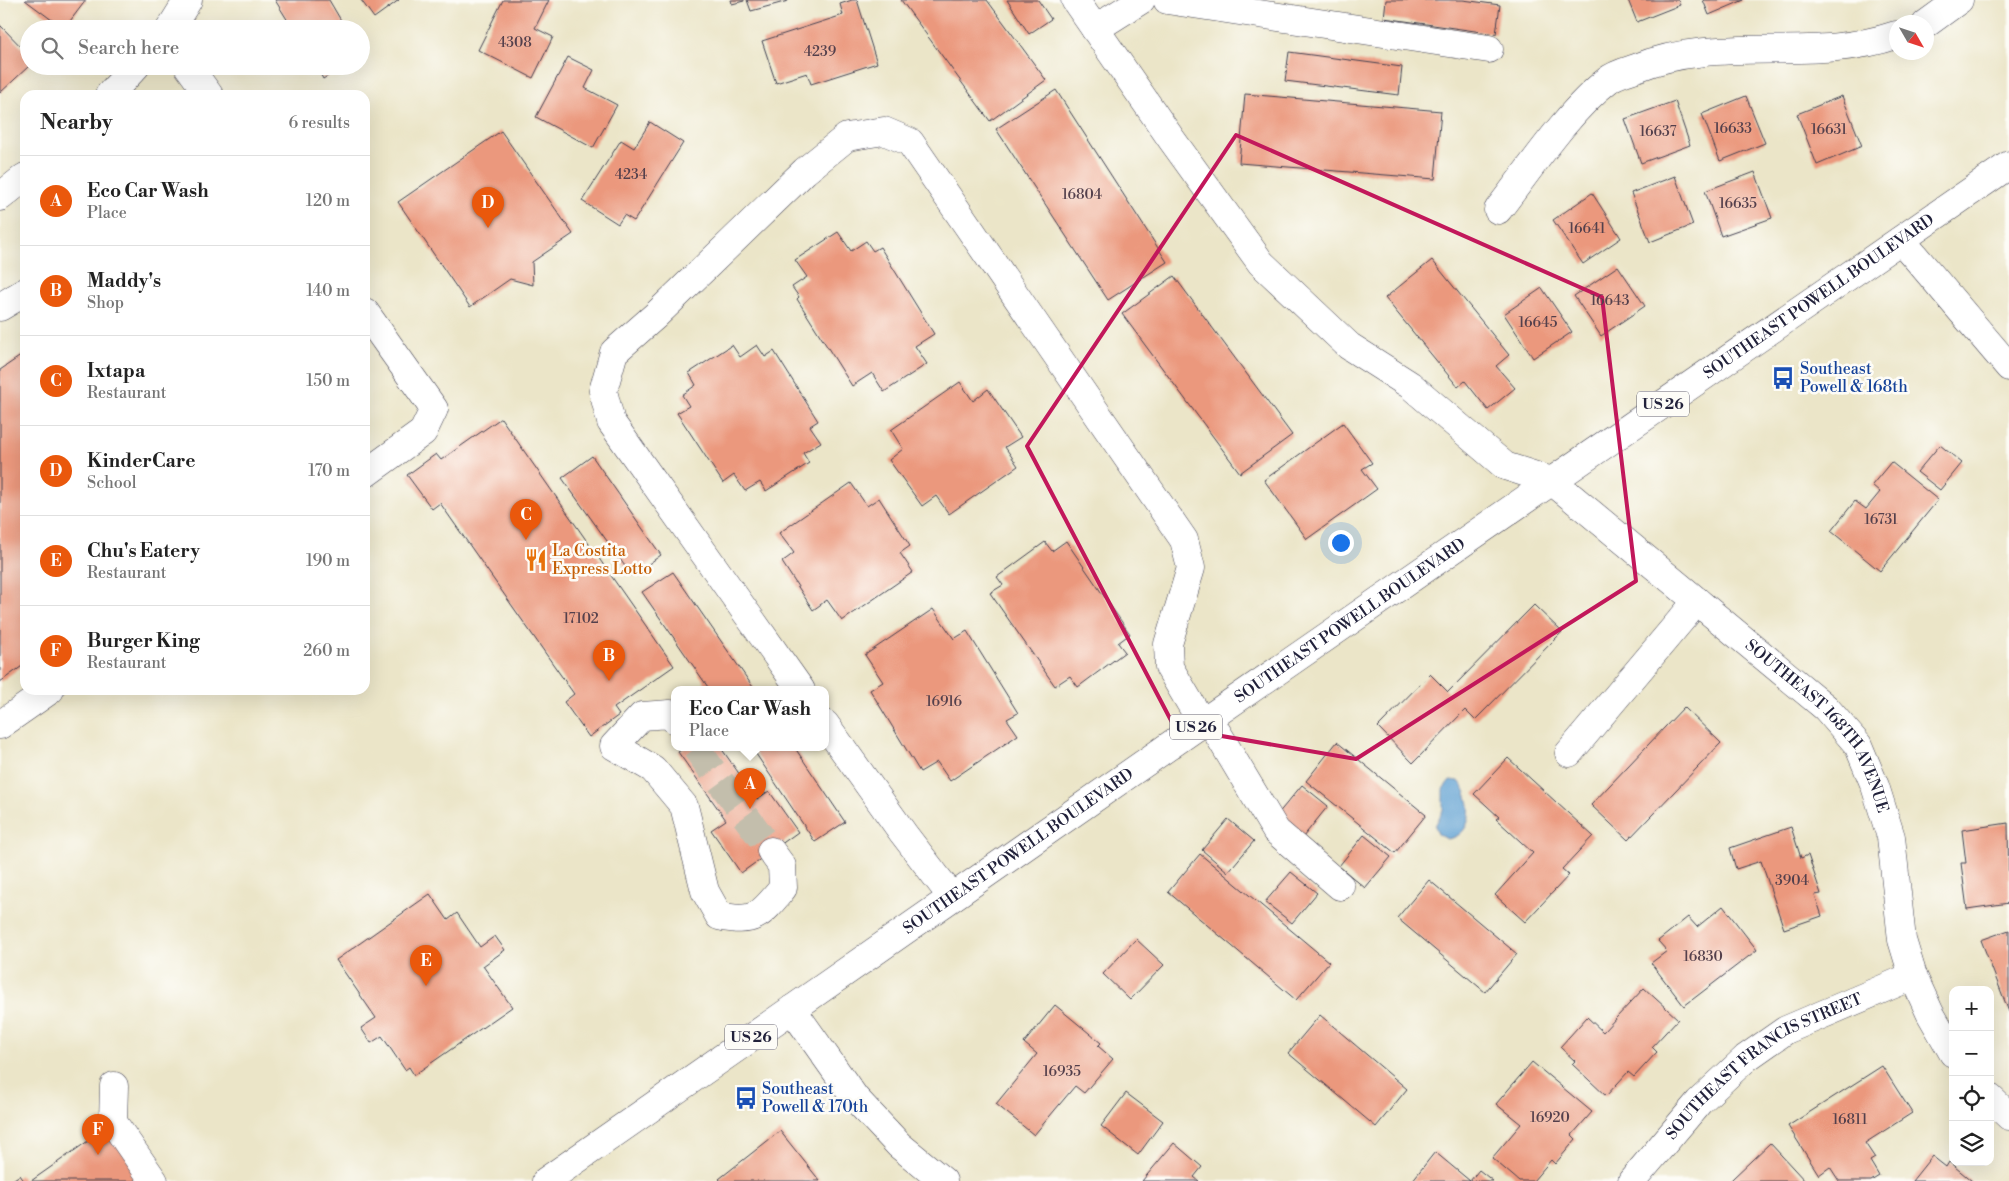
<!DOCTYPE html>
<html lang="en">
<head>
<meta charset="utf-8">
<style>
	:root { --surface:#fff; --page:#f6f6f6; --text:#222; --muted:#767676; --line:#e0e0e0; --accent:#ea580c }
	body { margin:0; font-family:"Libre Bodoni",serif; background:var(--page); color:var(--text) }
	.controls { position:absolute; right:15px; bottom:15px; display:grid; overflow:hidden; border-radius:10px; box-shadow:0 5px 20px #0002 }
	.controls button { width:45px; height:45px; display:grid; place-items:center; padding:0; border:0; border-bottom:1px solid var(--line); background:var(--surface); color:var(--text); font:25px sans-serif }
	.compass { position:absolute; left:1889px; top:15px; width:45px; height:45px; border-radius:50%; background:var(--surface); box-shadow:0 5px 20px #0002; rotate:129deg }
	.you { position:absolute; left:1340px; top:542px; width:18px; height:18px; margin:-12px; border:4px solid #fff; border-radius:50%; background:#1a73e8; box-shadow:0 0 0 8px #1a73e833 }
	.badge { display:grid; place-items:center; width:32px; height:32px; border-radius:50%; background:var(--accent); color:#fff; font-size:16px; font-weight:700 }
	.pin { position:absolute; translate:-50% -41px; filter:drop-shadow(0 1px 2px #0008) }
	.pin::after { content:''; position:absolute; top:26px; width:18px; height:15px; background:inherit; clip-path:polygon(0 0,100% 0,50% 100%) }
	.popup { position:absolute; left:671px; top:686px; width:158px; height:65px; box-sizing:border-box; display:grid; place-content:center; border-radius:10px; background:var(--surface); filter:drop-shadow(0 1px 4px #0005); font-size:16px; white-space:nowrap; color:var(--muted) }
	.popup b { font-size:19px; color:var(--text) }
	.popup::after { content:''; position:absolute; left:50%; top:100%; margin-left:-10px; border:10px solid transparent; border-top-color:var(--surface) }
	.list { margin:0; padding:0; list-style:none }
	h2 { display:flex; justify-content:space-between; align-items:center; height:65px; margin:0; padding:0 20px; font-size:21px }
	h2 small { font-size:16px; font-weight:400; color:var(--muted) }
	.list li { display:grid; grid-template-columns:32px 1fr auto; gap:15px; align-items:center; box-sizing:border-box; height:90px; padding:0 20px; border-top:1px solid var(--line) }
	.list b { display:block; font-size:19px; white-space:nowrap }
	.list p { margin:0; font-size:16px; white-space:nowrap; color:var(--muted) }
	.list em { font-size:16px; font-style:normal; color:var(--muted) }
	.icon { flex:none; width:28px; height:28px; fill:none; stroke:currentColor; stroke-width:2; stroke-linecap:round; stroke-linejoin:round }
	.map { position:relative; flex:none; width:2009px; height:1181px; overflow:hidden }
	.search { position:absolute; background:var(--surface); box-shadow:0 5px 20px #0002; left:20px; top:20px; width:350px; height:55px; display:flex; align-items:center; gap:12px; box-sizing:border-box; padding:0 18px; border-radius:28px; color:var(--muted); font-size:19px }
	.panel { position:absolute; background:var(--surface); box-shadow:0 5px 20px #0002; left:20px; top:90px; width:350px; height:605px; border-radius:15px }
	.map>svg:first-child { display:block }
	.water { fill:#60a1d3; stroke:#416287 }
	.building { fill:#eb987d }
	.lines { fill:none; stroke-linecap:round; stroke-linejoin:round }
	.minor-tunnel { stroke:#c3beac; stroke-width:28; stroke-dasharray:28 14; stroke-linecap:butt }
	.minor-casing { stroke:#403f50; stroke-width:29 }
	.major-casing { stroke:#403f50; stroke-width:29 }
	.minor { stroke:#fff; stroke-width:28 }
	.major { stroke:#fff; stroke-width:28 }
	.marked { fill:none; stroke:#c2185b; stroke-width:4; stroke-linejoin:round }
	.labels { text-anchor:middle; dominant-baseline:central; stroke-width:5; stroke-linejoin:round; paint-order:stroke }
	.number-label { font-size:14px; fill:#54404c }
	.shield { fill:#fdfcf7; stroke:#646373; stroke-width:1 }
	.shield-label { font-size:15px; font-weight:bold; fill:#22223b }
	.street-label { font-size:16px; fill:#22223b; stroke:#fdfcf7 }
	.transit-label { font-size:16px; fill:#164399; stroke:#fdfcf7; text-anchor:start }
	.food-label { font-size:16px; fill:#c56008; stroke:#fdfcf7; text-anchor:start }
</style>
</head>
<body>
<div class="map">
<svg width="2009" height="1181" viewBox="0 0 2009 1181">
	<rect width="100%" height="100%" fill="#fdfcf7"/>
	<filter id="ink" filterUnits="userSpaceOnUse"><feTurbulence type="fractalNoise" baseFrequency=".02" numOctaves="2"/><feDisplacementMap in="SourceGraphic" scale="10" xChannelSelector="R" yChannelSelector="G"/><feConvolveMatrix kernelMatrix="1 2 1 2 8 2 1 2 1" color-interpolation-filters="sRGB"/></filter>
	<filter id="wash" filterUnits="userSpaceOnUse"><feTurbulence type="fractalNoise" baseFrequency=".0096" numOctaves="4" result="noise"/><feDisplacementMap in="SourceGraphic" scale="20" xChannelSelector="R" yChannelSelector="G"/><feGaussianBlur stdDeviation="1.12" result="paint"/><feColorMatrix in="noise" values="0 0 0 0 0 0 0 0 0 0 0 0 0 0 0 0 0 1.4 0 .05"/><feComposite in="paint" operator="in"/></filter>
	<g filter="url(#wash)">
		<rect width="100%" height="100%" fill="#ebe5c8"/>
		<path class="water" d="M1450 780 1459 781C1474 799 1475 836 1447 839L1438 834 1435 826 1443 810V789Z"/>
		<g id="blocks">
			<g class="building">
				<polygon points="25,0 86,0 64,29"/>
				<polygon points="275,0 329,0 346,29 293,29"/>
				<polygon points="361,0 399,0 374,18"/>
				<polygon points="503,0 549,0 535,28 553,37 533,78 478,50"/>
				<polygon points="731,0 744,0 744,1 732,4"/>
				<polygon points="747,0 788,0 788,1 751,11"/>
				<polygon points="852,0 857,0 877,63 811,84 807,73 776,83 762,41 843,15 840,4"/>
				<polygon points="901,0 987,0 1046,80 990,121"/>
				<polygon points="1007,0 1038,0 1051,19 1029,34"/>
				<polygon points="1386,0 1463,0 1500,5 1496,34 1384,18"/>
				<polygon points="1628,0 1678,0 1680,5 1637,22"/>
				<polygon points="1703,0 1744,0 1709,15"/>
				<polygon points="0,25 29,55 29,66 0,93"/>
				<polygon points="1289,52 1402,67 1399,95 1285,81"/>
				<polygon points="568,57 594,70 585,88 617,105 593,148 536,117"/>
				<polygon points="316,66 343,66 323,79"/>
				<polygon points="1056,90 1167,262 1108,300 996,129"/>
				<polygon points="1245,94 1441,111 1435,179 1239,163"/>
				<polygon points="1746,96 1765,143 1720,161 1702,114"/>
				<polygon points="1842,96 1862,146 1817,165 1797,114"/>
				<polygon points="1675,101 1690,145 1641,163 1625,119"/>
				<polygon points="650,122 683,143 634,221 624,215 618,224 582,201 621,140 634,148"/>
				<polygon points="501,131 573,234 532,262 533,285 510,279 470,307 398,202"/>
				<polygon points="1755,172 1772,218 1721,236 1705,191"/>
				<polygon points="1675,176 1693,225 1650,242 1631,193"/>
				<polygon points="1592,193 1621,238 1583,264 1553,220"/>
				<polygon points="838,232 851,251 866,241 873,251 880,247 934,334 915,346 927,364 884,392 872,373 852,386 797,299 799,297 792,287 807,277 795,260"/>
				<polygon points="1432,260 1509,355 1496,366 1515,388 1488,410 1465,381 1458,387 1385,298"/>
				<polygon points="1618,266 1645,306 1601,336 1574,296"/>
				<polygon points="1174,276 1292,435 1240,473 1122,314"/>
				<polygon points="1542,288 1572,332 1533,358 1504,314"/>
				<polygon points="732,345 740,357 757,345 765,357 774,351 818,421 810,426 821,442 803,453 809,463 766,491 760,482 745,491 734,475 723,483 677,413 689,406 682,395 696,385 689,373"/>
				<polygon points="25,353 25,664 0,682 0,370"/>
				<polygon points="960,382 973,401 988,389 1021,437 1005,447 1018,466 949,514 936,496 922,506 889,460 903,449 891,430"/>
				<polygon points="501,418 674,666 614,708 619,715 589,737 564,702 574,694 440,503 432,509 407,475 436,454 441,460"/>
				<polygon points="1343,423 1372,463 1362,469 1377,489 1307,539 1264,480"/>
				<polygon points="1940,445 1962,463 1940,490 1917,472"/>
				<polygon points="592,456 661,555 632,576 562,478"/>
				<polygon points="1891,462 1938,500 1880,571 1831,531 1855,501 1866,509 1880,492 1872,485"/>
				<polygon points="851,483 867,506 879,498 910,546 900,553 913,572 842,621 827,600 813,610 782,562 794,553 779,533"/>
				<polygon points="1066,541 1130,634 1118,643 1125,652 1078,687 1070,676 1055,686 990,593 1003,585 997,577 1045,542 1052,551"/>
				<polygon points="673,572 755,690 710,690 642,592"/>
				<polygon points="1534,605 1562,632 1475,720 1465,710 1413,763 1378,727 1430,674 1448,692"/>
				<polygon points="933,609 954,639 967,631 1018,713 1007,719 1018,735 950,781 937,762 920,772 870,690 883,682 865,655"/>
				<polygon points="1684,707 1721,743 1628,840 1591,805"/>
				<polygon points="1337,742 1426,815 1395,853 1306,781"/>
				<polygon points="684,748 721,748 757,799 769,791 798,832 741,873 711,830 726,820 678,752"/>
				<polygon points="752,748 795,748 845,822 815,842"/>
				<polygon points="1508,758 1593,836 1562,869 1569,875 1525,922 1495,895 1533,853 1496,819 1499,817 1474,794"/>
				<polygon points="1302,785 1328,806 1303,837 1277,815"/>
				<polygon points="1228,819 1254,841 1228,872 1202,850"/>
				<polygon points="2008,823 2009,903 1967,909 1961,863 1966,863 1962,830"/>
				<polygon points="1791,827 1801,858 1808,855 1821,894 1815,895 1822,916 1784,929 1761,861 1736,869 1730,848"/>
				<polygon points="1364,835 1391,857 1365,888 1339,866"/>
				<polygon points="1200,854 1329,962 1296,1000 1168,892"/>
				<polygon points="1291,872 1317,893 1292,923 1265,902"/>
				<polygon points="1429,880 1517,954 1485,992 1397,918"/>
				<polygon points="430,894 448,920 457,913 480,947 495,936 505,950 483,966 512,1007 414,1075 409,1067 405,1070 382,1036 371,1043 361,1028 376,1018 336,960"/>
				<polygon points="1723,906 1757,950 1684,1006 1651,963 1667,951 1658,941 1688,917 1697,927"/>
				<polygon points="2009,930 2009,1012 1981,940"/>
				<polygon points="1136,939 1164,965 1130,1000 1103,974"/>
				<polygon points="1644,988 1678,1019 1652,1047 1657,1052 1634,1077 1628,1072 1606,1096 1572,1064 1575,1061 1560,1047 1587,1017 1603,1032"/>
				<polygon points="1055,1005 1101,1043 1098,1046 1113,1059 1084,1093 1075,1086 1034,1135 996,1104 1037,1054 1024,1043"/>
				<polygon points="1320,1015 1407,1089 1376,1127 1288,1053"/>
				<polygon points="1532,1062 1592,1112 1572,1135 1576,1139 1555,1164 1551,1160 1533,1181 1519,1181 1492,1158 1521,1124 1496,1104"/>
				<polygon points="1882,1066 1912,1113 1865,1143 1875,1158 1870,1161 1879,1176 1871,1181 1839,1181 1830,1167 1819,1175 1788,1126"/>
				<polygon points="1126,1093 1163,1121 1138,1155 1101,1126"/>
				<polygon points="108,1127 147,1181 31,1181"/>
				<polygon points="780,1131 820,1181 721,1181 719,1179"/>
				<polygon points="1174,1143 1202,1167 1194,1177 1199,1181 1142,1181"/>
				<polygon points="1770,1143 1805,1181 1730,1181 1733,1178"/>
				<polygon points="1435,1152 1470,1181 1479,1170 1493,1181 1412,1181"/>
				<polygon points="1932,1156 1946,1167 1949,1162 1972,1181 1912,1181"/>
				<polygon points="20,1175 24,1181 11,1181"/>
			</g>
		</g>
	</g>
	<g filter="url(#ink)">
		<use href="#blocks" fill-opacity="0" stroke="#403f50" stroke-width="1"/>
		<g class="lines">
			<polyline class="minor-tunnel" points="696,748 771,851"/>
			<defs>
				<g id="minor">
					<path id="s1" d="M1075 0 1172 140 1261 263 1349 346 1410 385 1505 466 1552 481 1826 708 1858 745 1875 786 1891 837 1902 940 1913 976 1930 1013 1953 1053"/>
					<polyline points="1167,0 1489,49"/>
					<polyline points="1926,24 1959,0"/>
					<polyline points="170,29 188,0"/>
					<polyline points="1095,29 1141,0"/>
					<polyline points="188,66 209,95"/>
					<polyline points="109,95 136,66"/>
					<polyline points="0,197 25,177"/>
					<path d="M1498 210C1530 169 1568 111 1608 80 1615 74 1627 71 1636 68 1719 34 1812 64 1896 35"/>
					<polyline points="1901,240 2009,367"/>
					<polyline points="0,307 25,292"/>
					<polyline points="365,312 434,409 423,432 365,474"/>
					<polyline points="801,690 611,422 603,391 614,352 655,316 805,171 847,137 884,131 910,142 1184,540 1191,568 1168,644 1169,667 1202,723"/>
					<polyline points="1209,719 1276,831 1340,886"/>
					<path d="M675 720 670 714 642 716 614 746 653 769 684 806 705 891 719 916C755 924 761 915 783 888L782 866 771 851"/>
					<polyline points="825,724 903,833 952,897"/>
					<polyline points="0,725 50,690"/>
					<polyline points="1569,753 1697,601"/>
					<polyline points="792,1009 855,1098 899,1145 943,1181"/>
					<polyline points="114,1086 113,1122 154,1181"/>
					<polyline points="1990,1098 2009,1116"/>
					<path id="s2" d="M1632 1181 1699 1102 1746 1058 1786 1030 1913 976"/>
				</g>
				<g id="major">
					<path id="s3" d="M546 1181 1202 723 2009 165"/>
				</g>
			</defs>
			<use href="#minor" class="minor-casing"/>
			<use href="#major" class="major-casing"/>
			<use href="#minor" class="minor"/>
			<use href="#major" class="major"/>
		</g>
	</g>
	<path class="marked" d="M1236 135 1602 297 1636 581 1356 759 1175 728 1027 446Z"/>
	<defs>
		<symbol id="bus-bare" viewBox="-9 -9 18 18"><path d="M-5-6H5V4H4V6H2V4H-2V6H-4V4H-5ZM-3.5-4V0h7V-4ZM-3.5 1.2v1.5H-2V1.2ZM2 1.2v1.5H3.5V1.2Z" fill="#1a4fb4" stroke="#fdfcf7" stroke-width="2.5" paint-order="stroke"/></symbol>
		<symbol id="restaurant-bare" viewBox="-9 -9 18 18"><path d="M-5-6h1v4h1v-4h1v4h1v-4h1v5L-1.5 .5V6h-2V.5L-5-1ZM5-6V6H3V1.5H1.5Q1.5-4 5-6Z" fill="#e8710a" stroke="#fdfcf7" stroke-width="2.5" paint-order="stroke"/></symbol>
	</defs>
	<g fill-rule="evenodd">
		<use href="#bus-bare" x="1767" y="362" width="32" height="32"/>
		<use href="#restaurant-bare" x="520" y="544" width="32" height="32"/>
		<use href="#bus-bare" x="730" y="1082" width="32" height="32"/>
	</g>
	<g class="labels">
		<g class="number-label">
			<text x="515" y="43">4308</text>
			<text x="820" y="52">4239</text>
			<text x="1733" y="129">16633</text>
			<text x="1829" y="130">16631</text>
			<text x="1658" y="132">16637</text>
			<text x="631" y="175">4234</text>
			<text x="1082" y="195">16804</text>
			<text x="1738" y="204">16635</text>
			<text x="1587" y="229">16641</text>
			<text x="1610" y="301">16643</text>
			<text x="1538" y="323">16645</text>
			<text x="1881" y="520">16731</text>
			<text x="581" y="619">17102</text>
			<text x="944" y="702">16916</text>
			<text x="1792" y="881">3904</text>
			<text x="1703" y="957">16830</text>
			<text x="1062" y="1072">16935</text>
			<text x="1550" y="1118">16920</text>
			<text x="1850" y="1120">16811</text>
		</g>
		<g class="shield">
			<rect x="1637" y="391.5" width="52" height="25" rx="4"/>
			<rect x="1170" y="714.5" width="52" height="25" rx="4"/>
			<rect x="725" y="1024.5" width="52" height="25" rx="4"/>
		</g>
		<g class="shield-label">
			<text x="1663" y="404">US 26</text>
			<text x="1196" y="727">US 26</text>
			<text x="751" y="1037">US 26</text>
		</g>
		<g class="street-label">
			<text stroke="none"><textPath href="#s3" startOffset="1550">SOUTHEAST POWELL BOULEVARD</textPath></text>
			<text stroke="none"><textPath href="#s3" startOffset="980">SOUTHEAST POWELL BOULEVARD</textPath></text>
			<text stroke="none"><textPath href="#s1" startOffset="1055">SOUTHEAST 168TH AVENUE</textPath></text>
			<text stroke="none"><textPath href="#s3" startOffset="576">SOUTHEAST POWELL BOULEVARD</textPath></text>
			<text stroke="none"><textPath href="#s2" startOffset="178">SOUTHEAST FRANCIS STREET</textPath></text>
		</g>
		<g class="transit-label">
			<text x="1800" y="369">Southeast<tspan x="1800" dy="18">Powell &amp; 168th</tspan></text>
			<text x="762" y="1089">Southeast<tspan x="762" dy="18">Powell &amp; 170th</tspan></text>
		</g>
		<g class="food-label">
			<text x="552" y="551">La Costita<tspan x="552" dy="18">Express Lotto</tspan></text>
		</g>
	</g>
</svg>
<div class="controls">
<button>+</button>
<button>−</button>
<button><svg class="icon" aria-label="locate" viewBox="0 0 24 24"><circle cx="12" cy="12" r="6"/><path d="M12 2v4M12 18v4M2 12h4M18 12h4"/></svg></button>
<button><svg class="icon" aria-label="layers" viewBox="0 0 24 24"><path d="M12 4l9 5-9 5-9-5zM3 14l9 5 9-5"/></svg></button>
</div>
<svg class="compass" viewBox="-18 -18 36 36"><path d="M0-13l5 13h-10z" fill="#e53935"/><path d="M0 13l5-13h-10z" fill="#767676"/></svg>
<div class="you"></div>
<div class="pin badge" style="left:750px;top:809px">A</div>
<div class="popup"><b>Eco Car Wash</b>Place</div>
<div class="pin badge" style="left:609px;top:681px">B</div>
<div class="pin badge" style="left:526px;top:540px">C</div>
<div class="pin badge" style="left:488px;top:228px">D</div>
<div class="pin badge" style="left:426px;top:986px">E</div>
<div class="pin badge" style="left:98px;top:1155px">F</div>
<div class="search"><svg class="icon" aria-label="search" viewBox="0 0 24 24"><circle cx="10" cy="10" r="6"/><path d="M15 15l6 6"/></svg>Search here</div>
<section class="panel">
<h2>Nearby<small>6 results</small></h2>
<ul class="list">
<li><span class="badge">A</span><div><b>Eco Car Wash</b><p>Place</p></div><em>120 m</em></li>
<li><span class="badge">B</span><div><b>Maddy's</b><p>Shop</p></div><em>140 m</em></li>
<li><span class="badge">C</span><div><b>Ixtapa</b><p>Restaurant</p></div><em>150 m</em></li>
<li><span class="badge">D</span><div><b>KinderCare</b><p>School</p></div><em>170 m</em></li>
<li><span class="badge">E</span><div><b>Chu's Eatery</b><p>Restaurant</p></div><em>190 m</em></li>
<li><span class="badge">F</span><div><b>Burger King</b><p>Restaurant</p></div><em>260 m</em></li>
</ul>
</section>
</div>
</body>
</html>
